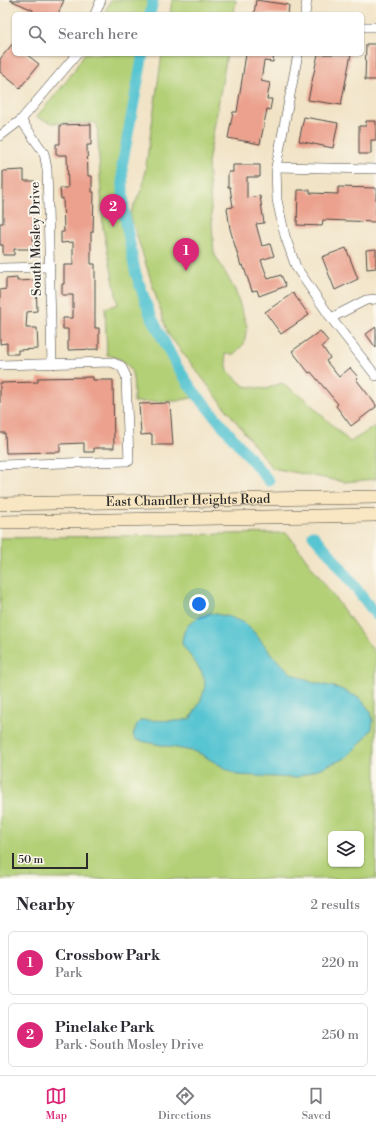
<!DOCTYPE html>
<html lang="en">
<head>
<meta charset="utf-8">
<style>
	:root { --surface:#fff; --page:#f7f7f7; --text:#2b2b33; --muted:#7c7c81; --line:#e1e1e2; --accent:#db2777 }
	body { margin:0; font-family:"Libre Bodoni",serif; background:var(--page); color:var(--text) }
	.controls { position:absolute; right:12px; bottom:12px; display:grid; overflow:hidden; border-radius:6px; box-shadow:0 1px 3px #0004 }
	.controls button { width:36px; height:36px; display:grid; place-items:center; padding:0; border:0; border-bottom:1px solid var(--line); background:var(--surface); color:var(--text); font:20px sans-serif }
	.scale { position:absolute; left:12px; bottom:10px; width:76px; box-sizing:border-box; padding-left:4px; border:2px solid #2b2b2b; border-top:0; font-size:11px; line-height:14px; white-space:nowrap; color:#2b2b2b; -webkit-text-stroke:3px #fbf7ec; paint-order:stroke }
	.you { position:absolute; left:199px; top:604px; width:14px; height:14px; margin:-10px; border:3px solid #fff; border-radius:50%; background:#1a73e8; box-shadow:0 0 0 6px #1a73e833 }
	.badge { display:grid; place-items:center; width:26px; height:26px; border-radius:50%; background:var(--accent); color:#fff; font-size:13px; font-weight:700 }
	.pin { position:absolute; translate:-50% -33px; filter:drop-shadow(0 1px 2px #0008) }
	.pin::after { content:''; position:absolute; top:21px; width:14px; height:12px; background:inherit; clip-path:polygon(0 0,100% 0,50% 100%) }
	.list { margin:0; padding:0; list-style:none }
	h2 { display:flex; justify-content:space-between; align-items:center; height:52px; margin:0; padding:0 16px; font-size:17px }
	h2 small { font-size:13px; font-weight:400; color:var(--muted) }
	.list li { display:grid; grid-template-columns:26px 1fr auto; gap:12px; align-items:center; box-sizing:border-box; height:64px; margin:0 8px 8px; padding:0 8px; border:1px solid var(--line); border-radius:6px }
	.list b { display:block; font-size:15px; white-space:nowrap }
	.list p { margin:0; font-size:13px; white-space:nowrap; color:var(--muted) }
	.list em { font-size:13px; font-style:normal; color:var(--muted) }
	.icon { flex:none; width:22px; height:22px; fill:none; stroke:currentColor; stroke-width:2; stroke-linecap:round; stroke-linejoin:round }
	.map { position:relative; flex:none; width:376px; height:879px; overflow:hidden }
	.search { position:absolute; background:var(--surface); box-shadow:0 1px 3px #0004; left:12px; right:12px; top:12px; height:44px; display:flex; align-items:center; gap:10px; box-sizing:border-box; padding:0 14px; border-radius:6px; color:var(--muted); font-size:15px }
	.sheet { height:196px; background:var(--surface) }
	nav { display:flex; justify-content:space-around; align-items:center; box-sizing:border-box; height:56px; border-top:1px solid var(--line); background:var(--surface); font-size:11px; color:var(--muted) }
	nav a { display:grid; justify-items:center; gap:2px }
	nav .on { color:var(--accent) }
	.map>svg:first-child { display:block }
	.green { fill:#b3d077; stroke:#6f7e51; fill-rule:evenodd }
	.water { fill:#59c5d2; stroke:#42787e }
	.lines { fill:none; stroke-linecap:round; stroke-linejoin:round }
	.canal { stroke:#59c5d2; stroke-width:11 }
	.building { fill:#eba18d }
	.minor-casing { stroke:#494742; stroke-width:10 }
	.secondary-casing { stroke:#494742; stroke-width:14 }
	.minor { stroke:#fff; stroke-width:9 }
	.secondary { stroke:#f9e7c3; stroke-width:13 }
	.labels { text-anchor:middle; dominant-baseline:central; stroke-width:4; stroke-linejoin:round; paint-order:stroke }
	.street-label { font-size:13px; fill:#2b2b2b; stroke:#fbf7ec }
</style>
</head>
<body>
<div class="map">
<svg width="376" height="879" viewBox="0 0 376 879">
	<rect width="100%" height="100%" fill="#fbf7ec"/>
	<filter id="ink" filterUnits="userSpaceOnUse"><feTurbulence type="fractalNoise" baseFrequency=".025" numOctaves="2"/><feDisplacementMap in="SourceGraphic" scale="8" xChannelSelector="R" yChannelSelector="G"/><feConvolveMatrix kernelMatrix="1 2 1 2 8 2 1 2 1" color-interpolation-filters="sRGB"/></filter>
	<filter id="wash" filterUnits="userSpaceOnUse"><feTurbulence type="fractalNoise" baseFrequency=".012" numOctaves="4" result="noise"/><feDisplacementMap in="SourceGraphic" scale="16" xChannelSelector="R" yChannelSelector="G"/><feGaussianBlur stdDeviation="0.9" result="paint"/><feColorMatrix in="noise" values="0 0 0 0 0 0 0 0 0 0 0 0 0 0 0 0 0 1.4 0 .05"/><feComposite in="paint" operator="in"/></filter>
	<g filter="url(#wash)">
		<rect width="100%" height="100%" fill="#f1e3c6"/>
		<g class="green">
			<polygon points="111,0 150,0 147,14 104,14"/>
			<polygon points="172,0 236,0 234,14 170,14"/>
			<path d="M84 54H140C133 90 122 128 119 165 113 243 149 336 196 397L177 401 134 402C133 377 137 361 107 355L105 308 118 304 103 228 97 123H52L36 117C54 97 71 78 84 54Z"/>
			<polygon points="162,54 227,54 208,163 214,253 235,290 247,326 244,344 234,354 225,354 228,371 244,386 266,389 281,383 304,398 350,442 376,426 376,479 345,482 272,468 168,334 130,214 143,186"/>
			<path d="M287 533 376 654V879H0V538ZM331 834H361V864H331Z"/>
		</g>
		<path class="water" d="M211 613 230 617 244 623 254 632 273 656 291 673 311 682 338 688 360 698 371 712 373 721 372 729 359 745 344 759 295 778 237 775 197 752 136 740 133 736 137 724 141 720 179 721 190 719C215 679 206 679 182 644 182 626 194 617 211 613Z"/>
		<g class="lines">
			<g class="canal">
				<polyline points="150,14 153,0"/>
				<polyline points="143,54 122,166 124,212 135,271 149,312 176,365 192,389 269,481"/>
				<polyline points="313,535 331,555 376,615"/>
			</g>
		</g>
		<g id="blocks">
			<g class="building">
				<polygon points="10,0 64,0 58,14 32,14 33,10"/>
				<polygon points="256,0 289,5 288,14 254,14"/>
				<polygon points="14,42 14,54 26,54 39,64 20,88 0,72 0,59"/>
				<polygon points="366,44 376,44 376,80 365,80"/>
				<polygon points="246,54 274,54 273,62 264,61 261,81 270,83 267,99 272,99 270,110 267,109 260,144 228,138 233,112 237,112"/>
				<polygon points="318,54 351,54 341,105 308,100"/>
				<polygon points="304,117 338,123 333,148 299,141"/>
				<polygon points="366,121 376,121 376,140 371,140 371,154 359,154 359,126 366,126"/>
				<polygon points="91,124 91,145 87,145 88,176 92,176 92,192 94,192 93,232 91,232 91,264 95,264 95,328 99,328 99,349 68,350 68,329 63,329 63,318 73,318 73,295 62,295 62,284 64,284 64,265 73,265 73,242 61,243 61,232 64,232 63,198 61,199 60,188 68,188 67,155 56,155 56,144 60,144 60,125"/>
				<polygon points="233,165 260,165 260,177 247,177 247,198 260,196 264,223 256,224 262,246 270,244 274,256 261,260 268,279 281,275 286,286 259,296 257,290 252,291 243,265 241,266 230,229 227,208 233,207 230,187 228,187 228,172 233,172"/>
				<polygon points="24,170 24,181 35,181 35,191 33,191 33,249 14,249 14,255 3,255 3,245 0,245 0,223 3,223 3,171"/>
				<polygon points="338,187 376,188 376,222 323,220 322,226 297,225 298,190 310,190 310,193 338,194"/>
				<polygon points="346,248 358,279 335,290 322,257"/>
				<polygon points="376,249 376,268 367,269 366,250"/>
				<polygon points="17,278 17,281 36,280 37,311 27,312 26,328 37,328 38,349 18,350 18,354 7,354 7,343 0,344 0,290 6,289 6,279"/>
				<polygon points="293,293 309,315 281,334 265,312"/>
				<polygon points="376,327 376,348 366,334"/>
				<polygon points="320,331 328,341 322,346 330,358 326,361 339,377 350,368 358,377 356,379 376,405 376,407 351,426 336,406 338,404 311,372 309,373 292,351"/>
				<polygon points="93,377 93,380 113,380 114,448 94,448 94,452 84,452 84,443 60,444 60,452 6,453 5,433 0,433 0,383 38,382 38,378"/>
				<polygon points="170,403 173,445 152,445 152,434 141,435 139,404"/>
			</g>
		</g>
	</g>
	<g filter="url(#ink)">
		<use href="#blocks" fill-opacity="0" stroke="#494742" stroke-width="1"/>
		<g class="lines">
			<defs>
				<g id="minor">
					<polyline points="95,14 101,0"/>
					<polyline points="305,14 307,0"/>
					<polyline points="362,27 376,27"/>
					<polyline points="298,54 276,167 277,200 285,236 296,267 331,318 376,376"/>
					<polyline points="21,120 44,153 47,169 52,364"/>
					<polyline points="0,136 21,120 77,54"/>
					<polyline points="276,167 376,169"/>
					<polyline points="0,268 50,267"/>
					<polyline points="331,318 366,300 376,299"/>
					<polyline points="0,365 111,362 121,366 126,376 129,461 0,465"/>
				</g>
				<g id="secondary">
					<path id="s1" d="M0 504 376 497"/>
					<polyline points="0,522 376,515"/>
				</g>
			</defs>
			<use href="#minor" class="minor-casing"/>
			<use href="#secondary" class="secondary-casing"/>
			<use href="#minor" class="minor"/>
			<use href="#secondary" class="secondary"/>
		</g>
	</g>
	<g class="labels">
		<g class="street-label">
			<text transform="translate(36 239) rotate(-91)">South Mosley Drive</text>
			<text stroke="none"><textPath href="#s1" startOffset="188">East Chandler Heights Road</textPath></text>
		</g>
	</g>
</svg>
<div class="controls">
<button><svg class="icon" aria-label="layers" viewBox="0 0 24 24"><path d="M12 4l9 5-9 5-9-5zM3 14l9 5 9-5"/></svg></button>
</div>
<div class="scale">50 m</div>
<div class="you"></div>
<div class="pin badge" style="left:186px;top:271px">1</div>
<div class="pin badge" style="left:113px;top:227px">2</div>
<div class="search"><svg class="icon" aria-label="search" viewBox="0 0 24 24"><circle cx="10" cy="10" r="6"/><path d="M15 15l6 6"/></svg>Search here</div>
</div>
<section class="sheet">
<h2>Nearby<small>2 results</small></h2>
<ul class="list">
<li><span class="badge">1</span><div><b>Crossbow Park</b><p>Park</p></div><em>220 m</em></li>
<li><span class="badge">2</span><div><b>Pinelake Park</b><p>Park · South Mosley Drive</p></div><em>250 m</em></li>
</ul>
</section>
<nav>
<a class="on"><svg class="icon" aria-label="map" viewBox="0 0 24 24"><path d="M3 6l6-2 6 2 6-2v14l-6 2-6-2-6 2zM9 4v14M15 6v14"/></svg>Map</a>
<a><svg class="icon" aria-label="directions" viewBox="0 0 24 24"><path d="M12 3l9 9-9 9-9-9zM9 14v-3h6M13 9l2 2-2 2"/></svg>Directions</a>
<a><svg class="icon" aria-label="saved" viewBox="0 0 24 24"><path d="M7 4h10v16l-5-4-5 4z"/></svg>Saved</a>
</nav>
</body>
</html>
